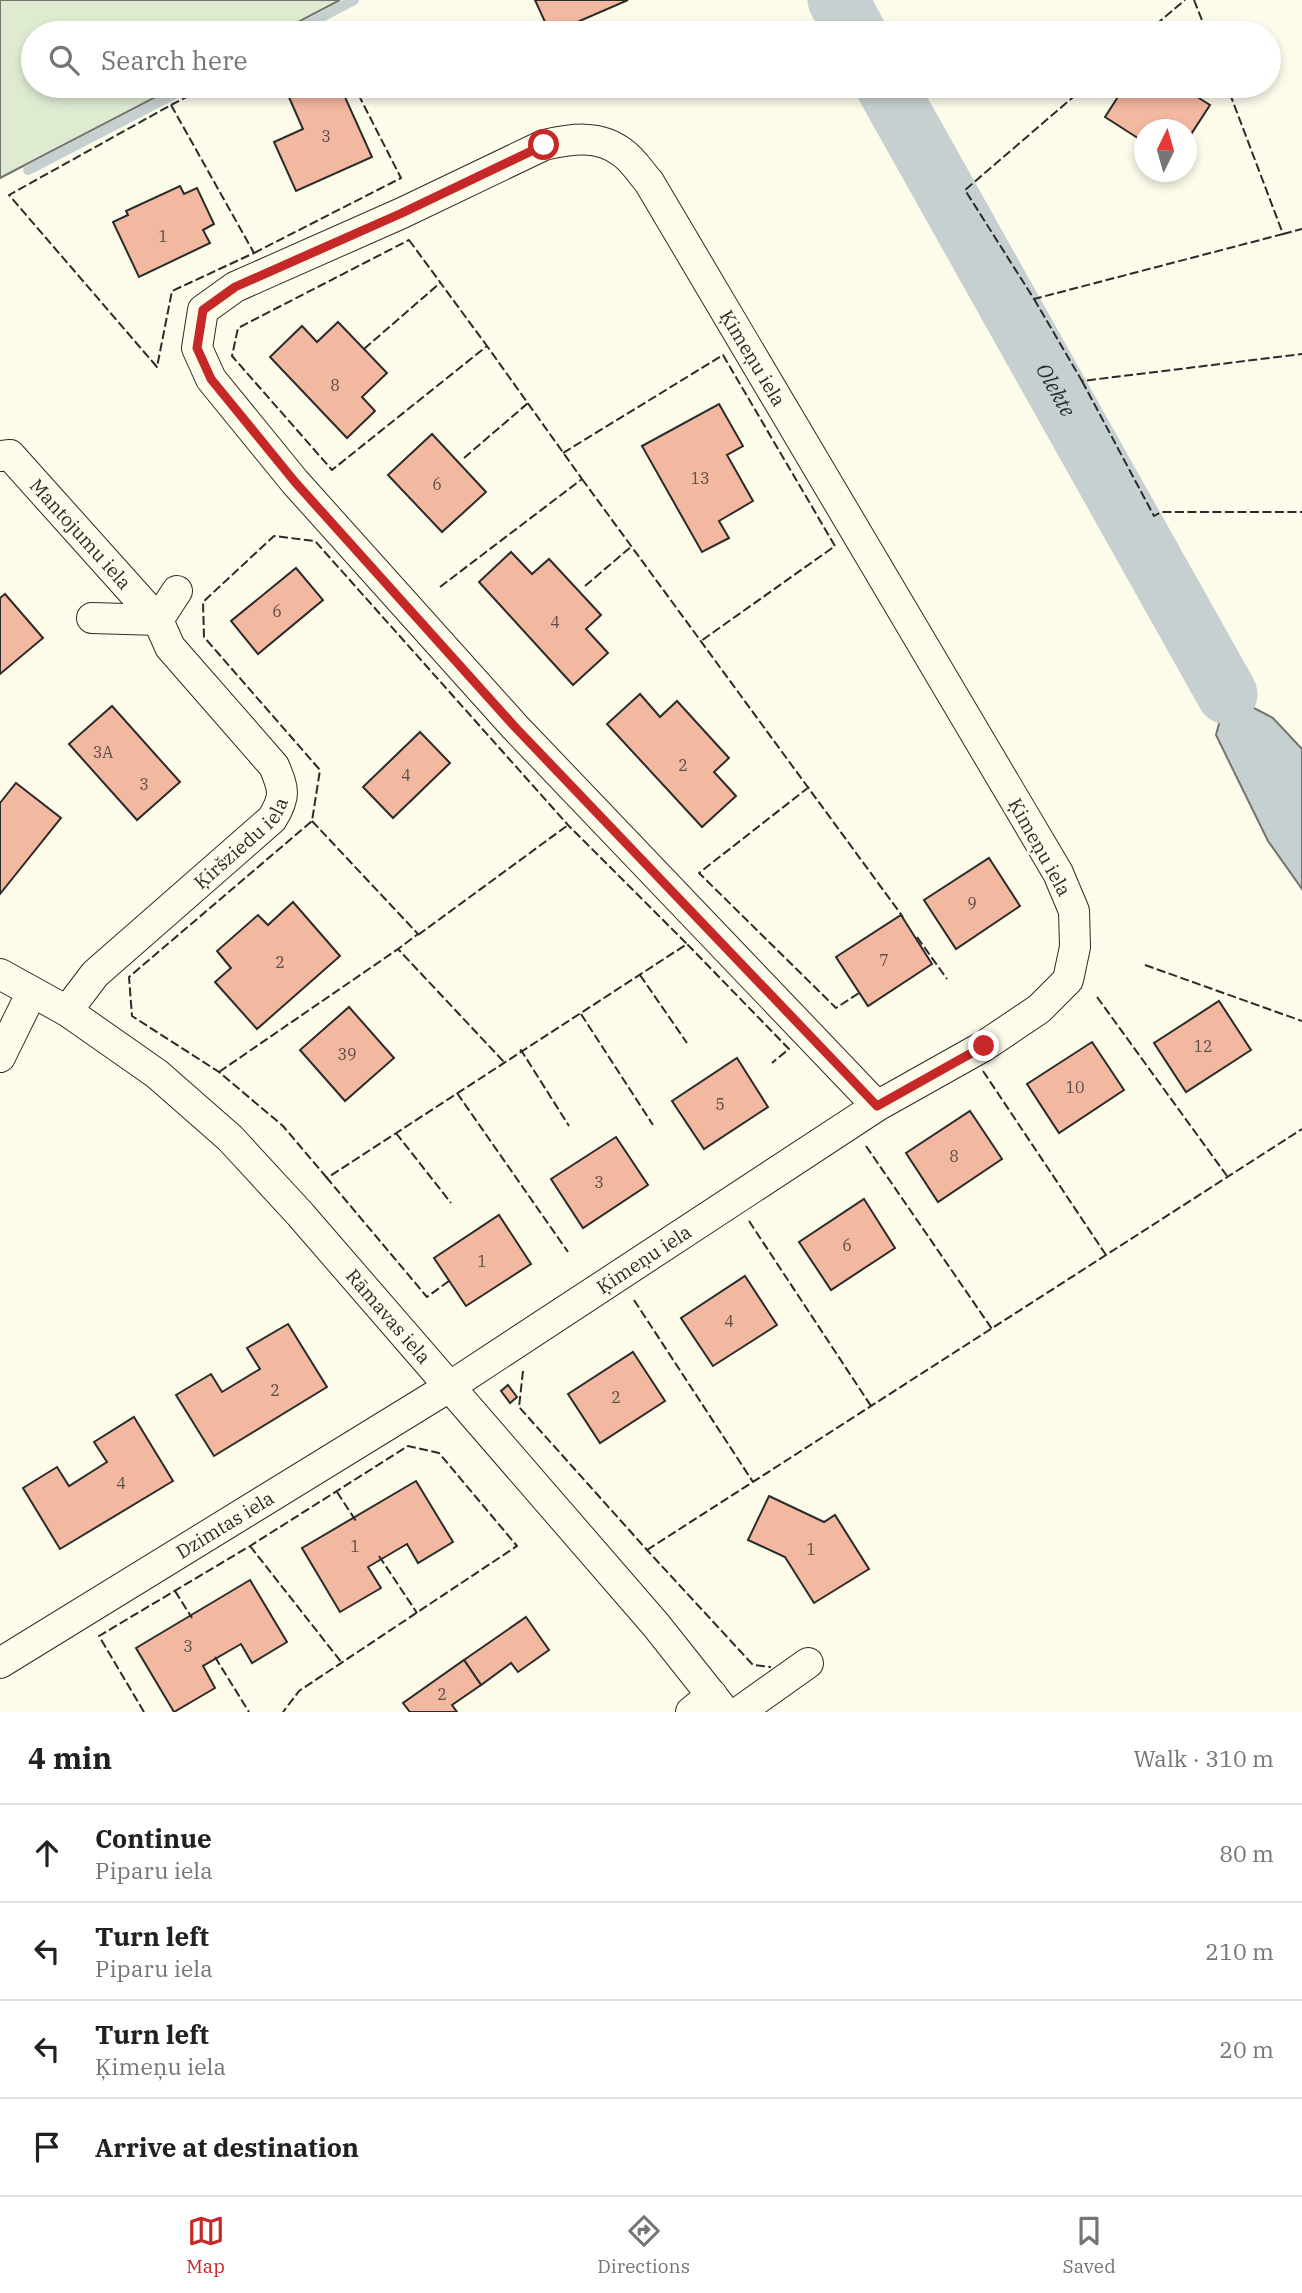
<!DOCTYPE html>
<html lang="en">
<head>
<meta charset="utf-8">
<style>
	:root { --surface:#fff; --page:#f6f6f6; --text:#202124; --muted:#757577; --line:#e0e0e0; --accent:#c62828 }
	body { margin:0; font-family:"IBM Plex Serif",serif; background:var(--page); color:var(--text) }
	.compass { position:absolute; left:1134px; top:119px; width:63px; height:63px; border-radius:50%; background:var(--surface); box-shadow:0 4px 10px #0003; rotate:5deg }
	.stop { position:absolute; width:21px; height:21px; margin:-16px; border:5px solid #c62828; border-radius:50%; background:#fff }
	.stop.end { background:#c62828; border-color:#fff; box-shadow:0 2px 7px #0008 }
	.list { margin:0; padding:0; list-style:none }
	h2 { display:flex; justify-content:space-between; align-items:center; height:91px; margin:0; padding:0 28px; font-size:30px }
	h2 small { font-size:23px; font-weight:400; color:var(--muted) }
	.list li { display:grid; grid-template-columns:46px 1fr auto; gap:21px; align-items:center; box-sizing:border-box; height:98px; padding:0 28px; border-top:2px solid var(--line) }
	.list b { display:block; font-size:26px; white-space:nowrap }
	.list p { margin:0; font-size:23px; white-space:nowrap; color:var(--muted) }
	.list em { font-size:23px; font-style:normal; color:var(--muted) }
	.icon { flex:none; width:38px; height:38px; fill:none; stroke:currentColor; stroke-width:2; stroke-linecap:round; stroke-linejoin:round }
	.map { position:relative; flex:none; width:1302px; height:1712px; overflow:hidden }
	.search { position:absolute; background:var(--surface); box-shadow:0 4px 10px #0003; left:21px; right:21px; top:21px; height:77px; display:flex; align-items:center; gap:18px; box-sizing:border-box; padding:0 24px; border-radius:38px; color:var(--muted); font-size:26px }
	.sheet { height:483px; background:var(--surface) }
	nav { display:flex; justify-content:space-around; align-items:center; box-sizing:border-box; height:98px; border-top:2px solid var(--line); background:var(--surface); font-size:19px; color:var(--muted) }
	nav a { display:grid; justify-items:center; gap:4px }
	nav .on { color:var(--accent) }
	.map>svg:first-child { display:block }
	.green { fill:#deebd1; stroke:#74746e; stroke-width:2 }
	.water { fill:#c7d0d0; stroke:#74746e; stroke-width:2 }
	.lines { fill:none; stroke-linecap:round; stroke-linejoin:round }
	.stream { stroke:#c7d0d0; stroke-width:10 }
	.river { stroke:#c7d0d0; stroke-width:61 }
	.building { fill:#f2b8a0; stroke:#2b2b2b; stroke-width:2 }
	.minor-casing { stroke:#2b2b2b; stroke-width:32 }
	.minor { stroke:#fdfbea; stroke-width:30 }
	.fence { stroke:#2b2b2b; stroke-width:2; stroke-dasharray:9 3.5; stroke-linecap:butt }
	.route { stroke:#c62828; stroke-width:9 }
	.labels { text-anchor:middle; dominant-baseline:central; stroke-width:5; stroke-linejoin:round; paint-order:stroke }
	.number-label { font-size:16px; fill:#5d4e48 }
	.street-label { font-size:19px; fill:#2b2b2b; stroke:#fdfbea }
	.water-label { font-size:21px; font-style:italic; fill:#2b2b2b; stroke:#fdfbea }
</style>
</head>
<body>
<div class="map">
<svg width="1302" height="1712" viewBox="0 0 1302 1712">
	<rect width="100%" height="100%" fill="#fdfbea"/>
	<polygon class="green" points="0,0 340,0 277,33 33,33 33,86 177,86 0,178"/>
	<polygon class="water" points="1227,694 1273,718 1302,749 1302,889 1268,841 1216,735"/>
	<g class="lines">
		<g class="stream">
			<polyline points="291,33 354,0"/>
			<polyline points="28,170 190,86"/>
		</g>
		<g class="river">
			<polyline points="838,0 856,33"/>
			<path id="s1" d="M886 86 1227 694"/>
		</g>
	</g>
	<g class="building">
		<polygon points="535,0 628,0 552,33 550,33"/>
		<polygon points="284,86 340,86 372,157 296,191 274,142 303,129"/>
		<polygon points="1125,86 1180,86 1210,105 1186,142 1186,130 1144,130 1144,142 1105,117"/>
		<polygon points="180,186 184,194 197,188 214,224 203,230 210,243 139,277 113,222 128,215 126,211"/>
		<polygon points="338,322 387,373 362,397 375,411 347,438 270,357 302,326 317,342"/>
		<polygon points="719,404 743,446 727,455 753,501 719,521 729,538 702,552 642,446"/>
		<polygon points="432,434 486,492 442,532 388,475"/>
		<polygon points="511,552 532,574 549,559 601,615 586,629 608,653 573,685 479,582"/>
		<polygon points="296,568 323,600 258,654 231,621"/>
		<polygon points="5,594 43,638 0,674 0,598"/>
		<polygon points="640,694 660,717 677,701 729,758 714,772 736,796 702,827 607,724"/>
		<polygon points="112,706 180,782 137,820 69,744"/>
		<polygon points="420,732 450,763 393,818 363,787"/>
		<polygon points="16,783 61,818 0,894 0,803"/>
		<polygon points="989,858 1020,906 956,949 924,900"/>
		<polygon points="293,902 340,956 257,1029 215,982 231,968 217,951 258,915 268,925"/>
		<polygon points="901,915 932,964 868,1006 836,957"/>
		<polygon points="1219,1001 1251,1050 1186,1092 1154,1043"/>
		<polygon points="349,1007 394,1058 345,1101 300,1050"/>
		<polygon points="1092,1042 1124,1090 1059,1133 1027,1084"/>
		<polygon points="737,1058 768,1107 704,1149 672,1101"/>
		<polygon points="970,1111 1002,1159 938,1202 906,1153"/>
		<polygon points="616,1137 648,1185 583,1228 551,1179"/>
		<polygon points="864,1199 895,1248 831,1290 799,1242"/>
		<polygon points="499,1215 531,1264 466,1306 434,1258"/>
		<polygon points="745,1276 777,1325 713,1366 681,1318"/>
		<polygon points="288,1324 327,1387 214,1456 176,1395 211,1374 222,1392 260,1369 247,1348"/>
		<polygon points="633,1352 665,1401 600,1443 568,1394"/>
		<polygon points="508,1385 517,1397 510,1403 501,1391"/>
		<polygon points="134,1417 173,1481 60,1549 23,1488 57,1467 69,1486 107,1462 94,1442"/>
		<polygon points="416,1481 453,1542 418,1563 407,1544 368,1567 381,1588 340,1612 302,1548"/>
		<polygon points="769,1496 824,1522 835,1515 869,1569 814,1603 785,1557 748,1540"/>
		<polygon points="250,1580 287,1642 252,1663 241,1644 203,1666 215,1688 174,1712 136,1648"/>
		<polygon points="526,1617 549,1650 518,1672 511,1663 481,1685 464,1660"/>
		<polygon points="464,1660 481,1685 452,1705 457,1712 410,1712 403,1703"/>
	</g>
	<g class="lines">
		<defs>
			<g id="minor">
				<path id="s2" d="M0 456 10 455 158 620"/>
				<polyline points="92,618 158,620"/>
				<path id="s3" d="M0 974 67 1011 157 1074 230 1138 300 1214 656 1625 725 1712"/>
				<path id="s4" d="M67 1011 95 974 272 819C286 796 284 790 274 766L170 647 158 620 177 591"/>
				<polyline points="0,1057 32,992"/>
				<path id="s5" d="M0 1663 449 1387 877 1106 984 1046 1039 1009 1068 980 1075 947 1074 911 1058 873 649 182C641 173 633 160 623 153 599 134 571 139 544 145L402 213 235 287 203 310 197 348 211 379 295 482 515 727 877 1106"/>
				<polyline points="691,1712 712,1695"/>
				<polyline points="739,1712 808,1663"/>
			</g>
		</defs>
		<use href="#minor" class="minor-casing"/>
		<use href="#minor" class="minor"/>
		<g class="fence">
			<polyline points="1194,0 1207,33"/>
			<polyline points="310,33 324,26 327,33"/>
			<polyline points="1146,33 1185,0"/>
			<polyline points="1086,86 965,190 1034,299 1283,234 1227,86"/>
			<polygon points="171,105 254,253 172,291 157,367 9,195"/>
			<polyline points="171,105 208,86"/>
			<polyline points="1283,234 1302,229"/>
			<polygon points="409,240 487,346 332,470 232,356 238,328"/>
			<polyline points="254,253 401,178 354,86"/>
			<polyline points="1034,299 1082,381 1302,354"/>
			<polyline points="364,349 440,283"/>
			<polyline points="1082,381 1154,516 1161,512 1302,512"/>
			<polyline points="563,453 723,355 835,546 701,641"/>
			<polyline points="464,458 528,403"/>
			<polyline points="582,479 903,917"/>
			<polyline points="585,586 632,546"/>
			<polyline points="440,587 582,479 487,346"/>
			<polyline points="809,787 699,873 836,1008 859,993"/>
			<polyline points="312,821 418,934 398,949 504,1062 505,1061"/>
			<polyline points="418,935 568,825"/>
			<polyline points="917,937 947,979"/>
			<polyline points="1145,965 1302,1021"/>
			<polyline points="640,975 687,1043"/>
			<polyline points="1097,997 1227,1176"/>
			<polyline points="581,1014 653,1125"/>
			<polyline points="520,1051 521,1050 569,1126"/>
			<polyline points="983,1071 1106,1255"/>
			<polyline points="219,1072 398,949"/>
			<polyline points="457,1093 568,1252"/>
			<polyline points="396,1133 451,1203"/>
			<polyline points="866,1146 992,1329"/>
			<polyline points="327,1178 283,1126 219,1072 132,1016 129,977 312,821 320,770 204,637 203,602 274,536 315,541 568,825 687,944"/>
			<polyline points="749,1221 871,1406"/>
			<polyline points="449,1281 427,1297 327,1178 687,944 789,1049 772,1063"/>
			<polyline points="634,1300 753,1482"/>
			<polyline points="523,1371 519,1407 647,1550 753,1665 771,1667"/>
			<polyline points="337,1492 356,1521"/>
			<polyline points="250,1546 342,1663"/>
			<polyline points="647,1550 1302,1129"/>
			<polyline points="379,1556 417,1613"/>
			<polyline points="175,1591 192,1618"/>
			<polyline points="215,1657 249,1712"/>
			<polyline points="144,1712 99,1636 250,1546 408,1446 439,1453 517,1546 299,1691 283,1712"/>
		</g>
	</g>
	<g class="lines">
		<polyline class="route" points="544,145 402,213 235,287 203,310 197,348 211,379 295,482 515,727 877,1106 984,1046"/>
	</g>
	<g class="labels">
		<g class="number-label">
			<text x="326" y="136">3</text>
			<text x="163" y="236">1</text>
			<text x="335" y="385">8</text>
			<text x="700" y="478">13</text>
			<text x="437" y="484">6</text>
			<text x="277" y="611">6</text>
			<text x="555" y="622">4</text>
			<text x="103" y="752">3A</text>
			<text x="683" y="765">2</text>
			<text x="406" y="775">4</text>
			<text x="144" y="784">3</text>
			<text x="972" y="903">9</text>
			<text x="884" y="960">7</text>
			<text x="280" y="962">2</text>
			<text x="1203" y="1046">12</text>
			<text x="347" y="1054">39</text>
			<text x="1075" y="1087">10</text>
			<text x="720" y="1104">5</text>
			<text x="954" y="1156">8</text>
			<text x="599" y="1182">3</text>
			<text x="847" y="1245">6</text>
			<text x="482" y="1261">1</text>
			<text x="729" y="1321">4</text>
			<text x="275" y="1390">2</text>
			<text x="616" y="1397">2</text>
			<text x="121" y="1483">4</text>
			<text x="355" y="1546">1</text>
			<text x="811" y="1549">1</text>
			<text x="188" y="1646">3</text>
			<text x="442" y="1694">2</text>
		</g>
		<g class="street-label">
			<text transform="translate(753 358) rotate(59)">Ķimeņu iela</text>
			<text stroke="none"><textPath href="#s2" startOffset="116">Mantojumu iela</textPath></text>
			<text stroke="none"><textPath href="#s4" startOffset="243">Ķiršziedu iela</textPath></text>
			<text transform="translate(1040 847) rotate(61)">Ķimeņu iela</text>
			<text stroke="none"><textPath href="#s5" startOffset="760">Ķimeņu iela</textPath></text>
			<text stroke="none"><textPath href="#s3" startOffset="522">Rāmavas iela</textPath></text>
			<text stroke="none"><textPath href="#s5" startOffset="264">Dzimtas iela</textPath></text>
		</g>
		<g class="water-label">
			<text stroke="none"><textPath href="#s1" startOffset="348">Olekte</textPath></text>
		</g>
	</g>
</svg>
<svg class="compass" viewBox="-18 -18 36 36"><path d="M0-13l5 13h-10z" fill="#e53935"/><path d="M0 13l5-13h-10z" fill="#757577"/></svg>
<div class="stop" style="left:544px;top:145px"></div>
<div class="stop end" style="left:984px;top:1046px"></div>
<div class="search"><svg class="icon" aria-label="search" viewBox="0 0 24 24"><circle cx="10" cy="10" r="6"/><path d="M15 15l6 6"/></svg>Search here</div>
</div>
<section class="sheet">
<h2>4 min<small>Walk · 310 m</small></h2>
<ul class="list">
<li><svg class="icon" aria-label="ahead" viewBox="0 0 24 24"><path d="M12 20V5M6 11l6-6 6 6"/></svg><div><b>Continue</b><p>Piparu iela</p></div><em>80 m</em></li>
<li><svg class="icon" aria-label="left" viewBox="0 0 24 24"><path d="M17 20v-9H6M10 6l-5 5 5 5"/></svg><div><b>Turn left</b><p>Piparu iela</p></div><em>210 m</em></li>
<li><svg class="icon" aria-label="left" viewBox="0 0 24 24"><path d="M17 20v-9H6M10 6l-5 5 5 5"/></svg><div><b>Turn left</b><p>Ķimeņu iela</p></div><em>20 m</em></li>
<li><svg class="icon" aria-label="arrive" viewBox="0 0 24 24"><path d="M6 21V4h12l-3 4 3 4H6"/></svg><div><b>Arrive at destination</b></div></li>
</ul>
</section>
<nav>
<a class="on"><svg class="icon" aria-label="map" viewBox="0 0 24 24"><path d="M3 6l6-2 6 2 6-2v14l-6 2-6-2-6 2zM9 4v14M15 6v14"/></svg>Map</a>
<a><svg class="icon" aria-label="directions" viewBox="0 0 24 24"><path d="M12 3l9 9-9 9-9-9zM9 14v-3h6M13 9l2 2-2 2"/></svg>Directions</a>
<a><svg class="icon" aria-label="saved" viewBox="0 0 24 24"><path d="M7 4h10v16l-5-4-5 4z"/></svg>Saved</a>
</nav>
</body>
</html>
